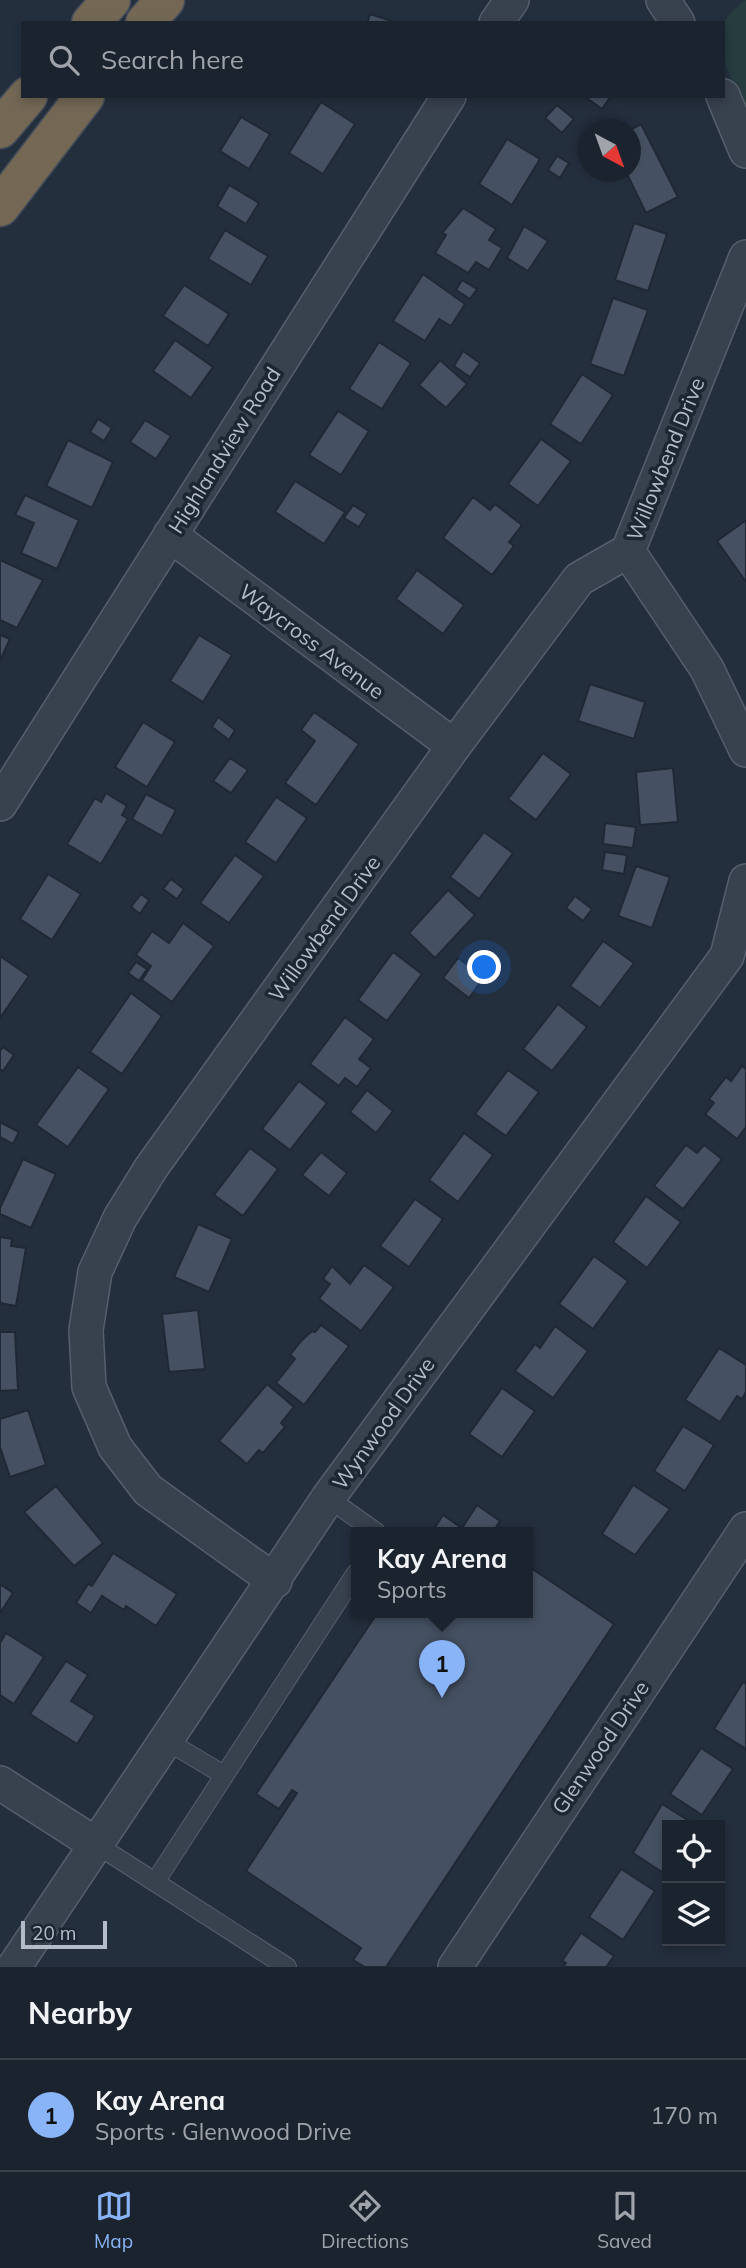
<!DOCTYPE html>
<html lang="en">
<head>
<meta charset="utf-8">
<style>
	:root { --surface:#1b232e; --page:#282f3a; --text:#f1f3f6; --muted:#a0a4aa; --line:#39404a; --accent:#8ab4f8 }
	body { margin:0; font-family:Mulish,sans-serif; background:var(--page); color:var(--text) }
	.controls { position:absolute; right:21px; bottom:21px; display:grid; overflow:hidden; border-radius:0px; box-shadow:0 4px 10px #0003 }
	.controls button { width:63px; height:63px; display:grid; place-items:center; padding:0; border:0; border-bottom:2px solid var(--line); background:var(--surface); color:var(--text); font:35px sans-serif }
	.compass { position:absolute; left:578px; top:119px; width:63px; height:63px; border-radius:50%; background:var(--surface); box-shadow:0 4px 10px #0003; rotate:139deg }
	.scale { position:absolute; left:21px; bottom:18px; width:86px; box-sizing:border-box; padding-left:7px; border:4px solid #b4bcc9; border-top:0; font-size:19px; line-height:24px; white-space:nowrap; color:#b4bcc9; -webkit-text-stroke:5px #1d2633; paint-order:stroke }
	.you { position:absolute; left:485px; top:968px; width:24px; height:24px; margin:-18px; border:5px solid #fff; border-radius:50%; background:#1a73e8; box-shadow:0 0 0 10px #1a73e833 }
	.badge { display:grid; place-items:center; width:46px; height:46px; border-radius:50%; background:var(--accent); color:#111; font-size:23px; font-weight:700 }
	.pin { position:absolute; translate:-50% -58px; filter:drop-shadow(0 2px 4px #0008) }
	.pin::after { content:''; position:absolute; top:37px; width:24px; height:21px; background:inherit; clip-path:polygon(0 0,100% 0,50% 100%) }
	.popup { position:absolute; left:351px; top:1527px; width:182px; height:91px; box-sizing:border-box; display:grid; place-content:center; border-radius:0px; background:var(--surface); filter:drop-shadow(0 2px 5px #0005); font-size:23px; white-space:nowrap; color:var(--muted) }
	.popup b { font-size:26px; color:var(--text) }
	.popup::after { content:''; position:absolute; left:50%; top:100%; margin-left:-14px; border:14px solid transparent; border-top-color:var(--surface) }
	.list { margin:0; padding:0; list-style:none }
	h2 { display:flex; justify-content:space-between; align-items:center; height:91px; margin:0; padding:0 28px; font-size:30px }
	h2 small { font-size:23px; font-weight:400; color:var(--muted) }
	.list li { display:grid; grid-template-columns:46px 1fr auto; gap:21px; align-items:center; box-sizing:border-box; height:112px; padding:0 28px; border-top:2px solid var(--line) }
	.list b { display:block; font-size:26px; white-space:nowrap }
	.list p { margin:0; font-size:23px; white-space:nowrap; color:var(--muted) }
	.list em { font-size:23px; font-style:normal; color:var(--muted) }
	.icon { flex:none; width:38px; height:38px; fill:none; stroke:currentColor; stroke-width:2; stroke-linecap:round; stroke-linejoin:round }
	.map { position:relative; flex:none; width:746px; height:1967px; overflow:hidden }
	.search { position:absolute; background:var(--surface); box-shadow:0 4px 10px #0003; left:21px; right:21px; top:21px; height:77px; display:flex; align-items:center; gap:18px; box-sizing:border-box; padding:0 24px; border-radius:0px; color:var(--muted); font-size:26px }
	.sheet { height:203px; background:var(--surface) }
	nav { display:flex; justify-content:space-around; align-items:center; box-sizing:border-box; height:98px; border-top:2px solid var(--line); background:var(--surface); font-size:19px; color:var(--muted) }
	nav a { display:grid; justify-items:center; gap:4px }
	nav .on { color:var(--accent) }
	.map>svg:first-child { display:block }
	.green { fill:#263c3f }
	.building { fill:#455162; stroke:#1f2835; stroke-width:2 }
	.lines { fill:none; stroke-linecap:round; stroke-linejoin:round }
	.service-casing { stroke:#565f6c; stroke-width:20 }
	.minor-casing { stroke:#565f6c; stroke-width:36 }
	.motorway-casing { stroke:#434c59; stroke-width:41 }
	.service { stroke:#38414e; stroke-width:18 }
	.minor { stroke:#38414e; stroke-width:33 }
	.motorway { stroke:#746855; stroke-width:38 }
	.labels { text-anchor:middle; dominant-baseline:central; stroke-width:7; stroke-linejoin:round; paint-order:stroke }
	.street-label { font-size:21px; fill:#b4bcc9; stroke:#1d2633 }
</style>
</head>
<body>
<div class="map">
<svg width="746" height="1967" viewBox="0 0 746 1967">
	<rect width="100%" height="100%" fill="#242f3e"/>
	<path class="green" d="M746 0V110C735 87 708 39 729 15 733 9 740 5 746 0Z"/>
	<g class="building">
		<polygon points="370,14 398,23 367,23"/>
		<polygon points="584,96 611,96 602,109"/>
		<polygon points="321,102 355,124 323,174 289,153"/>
		<polygon points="557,105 574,119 562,133 545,118"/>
		<polygon points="241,117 270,134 249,169 220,151"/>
		<polygon points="641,124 678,197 646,213 626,172 630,172 630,130"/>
		<polygon points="507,139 540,159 512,205 479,184"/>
		<polygon points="557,156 569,163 560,178 548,170"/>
		<polygon points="229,185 259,203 246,224 217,206"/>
		<polygon points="463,208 496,229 489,240 502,248 489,270 476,262 468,273 435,253 446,235 442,233"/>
		<polygon points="634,223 667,234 648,291 615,280"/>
		<polygon points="524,226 548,241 528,271 507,258"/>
		<polygon points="225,230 268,256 251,285 208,259"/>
		<polygon points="423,274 465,304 451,326 439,319 425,341 393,321"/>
		<polygon points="462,280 477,289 470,299 456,290"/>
		<polygon points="184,285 229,314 208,346 163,316"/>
		<polygon points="613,298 648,310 624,376 590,364"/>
		<polygon points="175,340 213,367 191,398 153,371"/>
		<polygon points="379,342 411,363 382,409 349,389"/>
		<polygon points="463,351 480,363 470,377 454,366"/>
		<polygon points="440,360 467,384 446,408 419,385"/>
		<polygon points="582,374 613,395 581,444 550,424"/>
		<polygon points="338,411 369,431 341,475 309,455"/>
		<polygon points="98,419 112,428 104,441 90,432"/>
		<polygon points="145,420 171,436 156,459 130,442"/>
		<polygon points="541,439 571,461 538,506 508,484"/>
		<polygon points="68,440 113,462 92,508 46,486"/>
		<polygon points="295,481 345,512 324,544 275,512"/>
		<polygon points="25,495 79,520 57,569 21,553 34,523 15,515"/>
		<polygon points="473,497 490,510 495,504 522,525 509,542 514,546 492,575 443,538"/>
		<polygon points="353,505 367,514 359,527 344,518"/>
		<polygon points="745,521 746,522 746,582 717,541"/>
		<polygon points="0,560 43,580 17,628 0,620"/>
		<polygon points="417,570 464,605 443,634 396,599"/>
		<polygon points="0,635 10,639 0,661"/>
		<polygon points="199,635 232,655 203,702 170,681"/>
		<polygon points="590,684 645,702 634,739 578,721"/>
		<polygon points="314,712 359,744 316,805 285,783 315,741 301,730"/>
		<polygon points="218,717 235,730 229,740 212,727"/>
		<polygon points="143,722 175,742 147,787 115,767"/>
		<polygon points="543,753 571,774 536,820 508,799"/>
		<polygon points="230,758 248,770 231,793 213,781"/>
		<polygon points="673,768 678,822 640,825 636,772"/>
		<polygon points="106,793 127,806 122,815 128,819 101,864 67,844 95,798 101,802"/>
		<polygon points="146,794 176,810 162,836 132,819"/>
		<polygon points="276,797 307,818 276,863 245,842"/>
		<polygon points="605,823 636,827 633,848 603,844"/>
		<polygon points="484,832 513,853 479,899 450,877"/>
		<polygon points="605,852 627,855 624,874 602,870"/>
		<polygon points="235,855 264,876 229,923 200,903"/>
		<polygon points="636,866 670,877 652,928 618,916"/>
		<polygon points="48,874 81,894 52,940 20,919"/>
		<polygon points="171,879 184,889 177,899 163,889"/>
		<polygon points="448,890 475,915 435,958 409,933"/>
		<polygon points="141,894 149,900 140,914 131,907"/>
		<polygon points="575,896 592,909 583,921 566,908"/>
		<polygon points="183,923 214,946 172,1002 142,980 151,966 136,955 152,931 169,943"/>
		<polygon points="603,941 634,963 600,1008 570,986"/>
		<polygon points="393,952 422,974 387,1021 358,1000"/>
		<polygon points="0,956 29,976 0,1018"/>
		<polygon points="458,958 484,977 469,998 443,978"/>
		<polygon points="136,962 147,969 139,981 128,973"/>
		<polygon points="131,993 162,1016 122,1074 90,1052"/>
		<polygon points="558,1004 587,1027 552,1071 523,1049"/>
		<polygon points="345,1017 374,1039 359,1059 371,1068 357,1087 345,1078 339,1086 310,1064"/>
		<polygon points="3,1047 14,1055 3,1071 0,1069 0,1051"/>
		<polygon points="742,1066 746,1069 746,1127 737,1139 705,1114 714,1103 709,1099 726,1077 731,1081"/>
		<polygon points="78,1067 109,1089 68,1147 36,1125"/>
		<polygon points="508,1070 539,1092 506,1136 475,1114"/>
		<polygon points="299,1081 327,1103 290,1150 262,1129"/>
		<polygon points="367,1090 393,1111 376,1133 350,1112"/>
		<polygon points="0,1122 19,1132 13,1144 0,1137"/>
		<polygon points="464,1133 493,1155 458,1202 429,1180"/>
		<polygon points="686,1145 697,1153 704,1145 722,1159 683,1209 654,1186"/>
		<polygon points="250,1148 278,1169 243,1216 214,1195"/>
		<polygon points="321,1152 347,1173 329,1196 302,1175"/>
		<polygon points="23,1159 56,1174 31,1228 0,1214 0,1208"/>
		<polygon points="646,1196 681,1222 647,1268 613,1242"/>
		<polygon points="415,1199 443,1219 409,1267 380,1246"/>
		<polygon points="198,1224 232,1239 209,1292 174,1277"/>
		<polygon points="0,1237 12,1239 11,1246 26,1248 16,1306 0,1303"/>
		<polygon points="594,1256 628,1281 593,1329 559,1304"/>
		<polygon points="364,1265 394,1287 361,1331 319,1299 330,1284 323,1279 332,1266 350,1284"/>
		<polygon points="198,1310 205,1369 169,1372 162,1314"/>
		<polygon points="321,1325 349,1346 304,1405 276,1383 295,1359 290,1355 302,1340 312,1331 315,1332"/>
		<polygon points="555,1326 588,1351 553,1398 515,1371 535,1344 540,1348"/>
		<polygon points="0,1332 15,1332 18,1390 0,1391"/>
		<polygon points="719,1348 746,1365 746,1392 742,1399 737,1396 720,1422 685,1400"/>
		<polygon points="267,1384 294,1407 281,1423 285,1427 263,1453 259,1450 247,1464 219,1441"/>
		<polygon points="502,1388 535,1411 502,1457 469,1434"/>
		<polygon points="28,1410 46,1465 10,1477 0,1447 0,1419"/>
		<polygon points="683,1426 714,1445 685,1491 654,1471"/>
		<polygon points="633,1485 670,1509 635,1555 602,1534"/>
		<polygon points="56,1486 103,1543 74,1566 24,1512"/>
		<polygon points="477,1505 500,1521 493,1532 432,1532 443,1515 462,1528"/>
		<polygon points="113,1553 177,1594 156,1626 126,1606 124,1610 102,1596 91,1613 76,1603 88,1584 92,1586"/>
		<polygon points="528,1566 614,1624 386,1967 365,1967 353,1960 361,1948 246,1871 297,1793 292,1790 279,1809 256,1794 378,1612 528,1612"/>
		<polygon points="0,1584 13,1593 0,1613"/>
		<polygon points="6,1633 44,1657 14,1704 0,1695 0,1643"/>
		<polygon points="66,1661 88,1675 71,1701 95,1716 77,1744 30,1714"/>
		<polygon points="743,1682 746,1684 746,1749 714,1729"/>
		<polygon points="701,1748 733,1769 702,1815 670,1794"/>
		<polygon points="662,1804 694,1824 667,1825 665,1874 633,1853"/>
		<polygon points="621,1869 655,1891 623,1940 589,1917"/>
		<polygon points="581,1933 614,1956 606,1967 563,1967 566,1963 562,1961"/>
	</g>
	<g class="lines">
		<defs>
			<g id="service">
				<polyline points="328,1498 376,1532"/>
				<polyline points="167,1741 224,1775"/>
				<polyline points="97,1845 155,1882 356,1573"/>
				<polyline points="155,1882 287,1967"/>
			</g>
			<g id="minor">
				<polyline points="663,0 678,23"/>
				<polyline points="496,23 512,0"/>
				<polyline points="723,96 746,151"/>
				<polyline points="170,535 454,746"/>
				<polyline points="628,551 707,669 746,750"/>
				<polyline points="0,804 449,96"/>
				<polyline points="275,1581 148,1490 115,1447 89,1387 86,1330 95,1272 120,1218 151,1168 454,746 579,579 628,551 746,257"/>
				<polyline points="0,1783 97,1845"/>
				<polyline points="14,1967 328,1498 727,956 746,881"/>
				<polyline points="455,1967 746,1529"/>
			</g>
			<g id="motorway">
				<polyline points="91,23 111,0"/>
				<polyline points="145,23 165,0"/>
				<polyline points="0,129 28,96"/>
				<polyline points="0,207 85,96"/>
			</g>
		</defs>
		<use href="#service" class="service-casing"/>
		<use href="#minor" class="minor-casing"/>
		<use href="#motorway" class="motorway-casing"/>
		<use href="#service" class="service"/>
		<use href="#minor" class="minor"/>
		<use href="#motorway" class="motorway"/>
	</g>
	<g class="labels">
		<g class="street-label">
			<text transform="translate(224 450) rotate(-58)">Highlandview Road</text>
			<text transform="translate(665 459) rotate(-68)">Willowbend Drive</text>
			<text transform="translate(312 641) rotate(37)">Waycross Avenue</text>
			<text transform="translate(324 928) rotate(-54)">Willowbend Drive</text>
			<text transform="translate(383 1423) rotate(-54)">Wynwood Drive</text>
			<text transform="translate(600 1747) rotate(-56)">Glenwood Drive</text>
		</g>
	</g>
</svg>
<div class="controls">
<button><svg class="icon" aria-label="locate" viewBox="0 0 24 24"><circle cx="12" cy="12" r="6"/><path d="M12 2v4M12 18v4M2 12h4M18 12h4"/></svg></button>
<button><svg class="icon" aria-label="layers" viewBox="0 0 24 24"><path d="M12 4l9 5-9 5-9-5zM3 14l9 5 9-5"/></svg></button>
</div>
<svg class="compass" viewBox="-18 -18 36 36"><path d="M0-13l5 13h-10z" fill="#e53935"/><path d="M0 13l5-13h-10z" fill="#a0a4aa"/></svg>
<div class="scale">20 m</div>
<div class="you"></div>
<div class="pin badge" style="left:442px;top:1698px">1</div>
<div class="popup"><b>Kay Arena</b>Sports</div>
<div class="search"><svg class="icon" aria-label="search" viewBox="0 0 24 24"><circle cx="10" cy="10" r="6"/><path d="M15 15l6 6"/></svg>Search here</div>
</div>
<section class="sheet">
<h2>Nearby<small></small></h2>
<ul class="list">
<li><span class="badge">1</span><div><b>Kay Arena</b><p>Sports · Glenwood Drive</p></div><em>170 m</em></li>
</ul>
</section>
<nav>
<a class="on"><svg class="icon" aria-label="map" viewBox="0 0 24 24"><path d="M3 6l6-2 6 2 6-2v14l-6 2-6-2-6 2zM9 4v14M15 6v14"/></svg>Map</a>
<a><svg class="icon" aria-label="directions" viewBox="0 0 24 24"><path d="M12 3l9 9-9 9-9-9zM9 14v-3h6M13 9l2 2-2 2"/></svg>Directions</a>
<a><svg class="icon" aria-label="saved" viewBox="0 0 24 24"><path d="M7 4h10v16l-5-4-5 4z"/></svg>Saved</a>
</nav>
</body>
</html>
